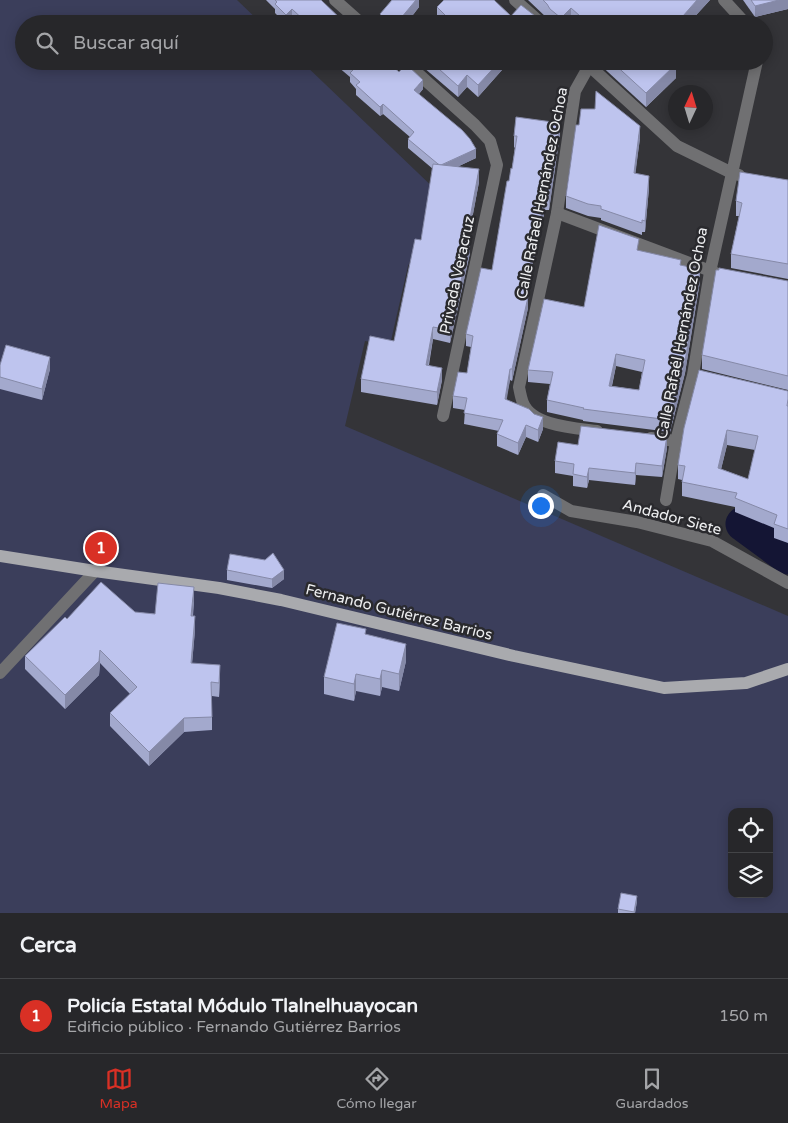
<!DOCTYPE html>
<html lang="es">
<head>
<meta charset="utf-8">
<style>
	:root { --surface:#27272a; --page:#333336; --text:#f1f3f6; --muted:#a4a5a8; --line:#434447; --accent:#d93025 }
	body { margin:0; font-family:"Varela Round",sans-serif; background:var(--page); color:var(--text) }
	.controls { position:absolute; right:15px; bottom:15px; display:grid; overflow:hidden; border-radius:10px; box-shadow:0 2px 12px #0003 }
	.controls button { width:45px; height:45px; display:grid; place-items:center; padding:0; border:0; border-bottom:1px solid var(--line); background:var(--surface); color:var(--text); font:25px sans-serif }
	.compass { position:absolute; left:668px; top:85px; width:45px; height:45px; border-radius:50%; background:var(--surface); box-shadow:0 2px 12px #0003; rotate:4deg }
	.you { position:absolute; left:540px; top:505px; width:18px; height:18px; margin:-12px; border:4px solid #fff; border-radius:50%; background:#1a73e8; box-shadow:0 0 0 8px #1a73e833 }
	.badge { display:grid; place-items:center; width:32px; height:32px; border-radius:50%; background:var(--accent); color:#fff; font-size:16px; font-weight:700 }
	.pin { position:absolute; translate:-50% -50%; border:2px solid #fff; box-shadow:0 1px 5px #0006 }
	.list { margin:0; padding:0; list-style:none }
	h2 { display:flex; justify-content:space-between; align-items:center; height:65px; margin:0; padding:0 20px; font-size:21px }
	h2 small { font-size:16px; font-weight:400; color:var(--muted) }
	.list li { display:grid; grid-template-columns:32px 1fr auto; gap:15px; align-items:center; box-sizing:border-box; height:75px; padding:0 20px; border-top:1px solid var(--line) }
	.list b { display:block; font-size:19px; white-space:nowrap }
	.list p { margin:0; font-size:16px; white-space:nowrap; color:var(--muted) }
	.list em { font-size:16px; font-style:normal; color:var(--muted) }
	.icon { flex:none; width:28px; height:28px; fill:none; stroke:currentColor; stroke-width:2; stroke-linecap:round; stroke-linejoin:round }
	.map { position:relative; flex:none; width:788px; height:913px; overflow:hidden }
	.search { position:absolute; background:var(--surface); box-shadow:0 2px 12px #0003; left:15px; right:15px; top:15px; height:55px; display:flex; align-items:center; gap:12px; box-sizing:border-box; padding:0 18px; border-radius:28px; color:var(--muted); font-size:19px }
	.sheet { height:140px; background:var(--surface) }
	nav { display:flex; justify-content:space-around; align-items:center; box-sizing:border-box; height:70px; border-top:1px solid var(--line); background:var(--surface); font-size:14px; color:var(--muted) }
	nav a { display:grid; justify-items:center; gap:2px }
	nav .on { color:var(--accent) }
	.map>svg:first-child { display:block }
	.green { fill:#3b3e5b; fill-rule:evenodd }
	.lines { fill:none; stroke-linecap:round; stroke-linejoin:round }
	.river { stroke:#141534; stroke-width:35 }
	.minor { stroke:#707072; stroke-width:12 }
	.major { stroke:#a9aaae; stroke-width:12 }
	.wall { fill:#a3a9cd; fill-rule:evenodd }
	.shaded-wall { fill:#8589a7 }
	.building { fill:#bec4ee; stroke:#8589a7; fill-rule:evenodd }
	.labels { text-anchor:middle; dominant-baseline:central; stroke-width:5; stroke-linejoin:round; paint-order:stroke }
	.street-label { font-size:15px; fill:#eeeff1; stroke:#2a2a2e }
</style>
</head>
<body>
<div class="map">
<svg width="788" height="913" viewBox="0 0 788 913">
	<rect width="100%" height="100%" fill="#343438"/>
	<path class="green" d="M0 0H237L262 24H24V61H301L440 194 408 266 390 345 365 341 345 426 788 616V913H0ZM732 812H769V894H732Z"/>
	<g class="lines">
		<polyline class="river" points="743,524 788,557"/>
		<g class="minor">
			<polyline points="335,0 362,24"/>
			<polyline points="515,0 542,24"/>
			<polyline points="724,0 746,24"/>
			<polyline points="404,61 475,125 490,141 497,165 443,416"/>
			<polyline points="584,61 677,146 732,173 739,175"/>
			<path d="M589 66 575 91 557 213 519 387C520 392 521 398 523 403 532 426 575 428 597 431"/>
			<polyline points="557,213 716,273"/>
			<polyline points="651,438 676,441"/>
			<polyline points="543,495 571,511 637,522 712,541 788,583"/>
			<polyline points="666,500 676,441 693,375 710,272 757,61"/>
			<polyline points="0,673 95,571"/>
		</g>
		<polyline class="major" points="0,556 95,571 219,588 281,600 514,656 664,688 746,683 788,669"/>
	</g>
	<g class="wall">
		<polygon points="266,0 321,0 346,24 298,24 292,18 286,24 275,13 275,9"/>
		<polygon points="419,0 419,7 406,24 380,24 380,14"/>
		<polygon points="528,0 710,0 688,24 573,24 571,22 569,24 551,24 547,18"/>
		<polygon points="743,0 788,0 788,9 755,17"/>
		<polygon points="437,7 511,16 539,24 440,21 437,19"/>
		<polygon points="331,61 387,61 399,72 423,89 419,94 476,158 457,167 479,182 468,240 470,253 450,343 433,339 429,365 442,380 437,405 361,392 361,379 394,341 421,240 433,169 408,148 408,139 410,137 383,114 380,116 356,95 356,89 350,82 350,77"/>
		<polygon points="416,61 510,61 478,97 467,87 458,97"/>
		<polygon points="596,61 673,61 676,78 646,107"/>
		<polygon points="560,134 549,210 545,210 533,262 526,296 528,308 512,381 510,380 506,399 543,429 538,442 526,437 518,455 497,446 497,434 499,431 464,424 465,410 453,408 453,396 467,373 471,347 466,346 466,334 492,270 509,181 512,169 515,148 514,147 514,136"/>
		<polygon points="640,138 635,174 649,188 645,232 642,232 642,235 601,220 601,218 588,216 566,208 566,196"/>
		<polygon points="788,180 788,279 731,268 731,254 739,216 736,216 736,201"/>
		<path d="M639 251 681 265 700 281 685 373 670 432 583 421V420L547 412V400L550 384 528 382V370L584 307ZM616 366 642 372 639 390 612 386Z"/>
		<polygon points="788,281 788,390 702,369 702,355"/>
		<polygon points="0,365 50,369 42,400 0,389"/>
		<path d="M788 391V543L774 538V528L735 512V507L682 496V480L678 479V465L684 428ZM727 445 755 450 748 479 721 469Z"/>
		<polygon points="667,448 662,477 636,475 635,485 589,480 587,488 573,486 573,476 555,473 555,461"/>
		<polygon points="227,570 284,579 272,588 227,580"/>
		<polygon points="194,601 193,616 195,630 192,663 220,679 219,697 212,696 212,730 184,732 149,766 110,726 110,713 130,694 100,663 99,675 65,709 25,669 25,656 67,619 135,612 155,614"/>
		<polygon points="406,661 399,691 382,687 380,696 356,691 354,701 324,694 324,677"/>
		<polygon points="637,901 635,913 618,913 618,909"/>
	</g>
	<g class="shaded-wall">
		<polygon points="416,0 419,0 419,7 406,24 396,24"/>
		<polygon points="697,0 710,0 688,24 676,24"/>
		<polygon points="779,0 788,0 788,9 755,17 755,6"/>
		<polygon points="571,8 571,22 569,24 561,24 561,18"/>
		<polygon points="292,9 292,18 286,24 286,15"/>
		<polygon points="500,61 510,61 478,97 478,85"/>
		<polygon points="676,64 676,78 646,107 646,93"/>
		<polygon points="467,75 467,87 458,97 458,86"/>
		<polygon points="423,80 423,89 414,99 414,90"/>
		<polygon points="383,104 383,114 380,116 380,107"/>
		<polygon points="560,123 560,134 549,210 549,199"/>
		<polygon points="640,126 640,138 634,185 634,173"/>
		<polygon points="476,149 476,158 440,175 440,166"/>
		<polygon points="479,169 479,182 466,252 466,240"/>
		<polygon points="649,176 649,188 645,232 645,221"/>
		<polygon points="545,198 545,210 533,262 524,307 524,296 533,251"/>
		<polygon points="470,241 470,253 450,343 450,330"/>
		<polygon points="700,269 700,281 685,373 670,432 670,420"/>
		<polygon points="528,297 528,308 512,381 512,369"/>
		<polygon points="433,327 433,339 426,377 426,365"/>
		<polygon points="616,354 616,366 609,398 609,386"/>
		<polygon points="50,357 50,369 42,400 42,389"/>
		<polygon points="442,368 442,380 437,405 437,392"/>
		<polygon points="510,369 510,380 505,410 505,399"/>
		<polygon points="543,417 543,429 538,442 538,430"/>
		<polygon points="526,425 526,437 518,455 518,443"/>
		<polygon points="727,430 727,445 718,482 718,468"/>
		<polygon points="667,436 667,448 662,477 662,466"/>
		<polygon points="636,463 636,475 635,485 635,473"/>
		<polygon points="589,468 589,480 587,488 587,477"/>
		<polygon points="284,570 284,579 272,588 272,579"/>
		<polygon points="194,587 194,601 191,630 191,616"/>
		<polygon points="195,616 195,630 191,676 191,663"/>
		<polygon points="406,644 406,661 399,691 399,674"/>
		<polygon points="100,650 100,663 99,675 65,709 65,695"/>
		<polygon points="220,665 220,679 219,697 219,683"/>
		<polygon points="382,670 382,687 380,696 380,679"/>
		<polygon points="356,674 356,691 354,701 354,684"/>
		<polygon points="184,718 184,732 149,766 149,752"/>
		<polygon points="637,896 637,901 635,913 634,913"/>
	</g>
	<g class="building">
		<polygon points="275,0 321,0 346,24 308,24 292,9 286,15 275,4 277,2"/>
		<polygon points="392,0 416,0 396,24 390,24 380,14"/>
		<polygon points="444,0 494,0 511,16 521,5 539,19 535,24 438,24 445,15 437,7"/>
		<polygon points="543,0 697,0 676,24 589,24 571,8 561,18 550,9 547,4"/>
		<polygon points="751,0 779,0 755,6"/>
		<polygon points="342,61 387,61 399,72 406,64 423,80 414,90 462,130 470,139 476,149 441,165 438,164 408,139 414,132 383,104 380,107 356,85 360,82 350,73 353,70"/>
		<polygon points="430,61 500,61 478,85 467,75 458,86"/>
		<polygon points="611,61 673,61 676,64 646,93"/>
		<polygon points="596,91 640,126 634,173 649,176 645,221 642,220 642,223 601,209 601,206 588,204 566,196 576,125 579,125 581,109 595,109"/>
		<polygon points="516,117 560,123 549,199 545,198 533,251 524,296 528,297 512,369 510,369 505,399 529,409 534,414 543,417 538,430 526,425 518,443 497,434 503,420 464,413 467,398 453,396 458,372 467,373 473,336 466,334 481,268 492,270 507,181 509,181 511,168 512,169 517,136 514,136"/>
		<polygon points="433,164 479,169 466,240 470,241 450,330 433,327 426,365 442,368 437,392 361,379 370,336 394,341 415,239 421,240"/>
		<polygon points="740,172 788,180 788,264 731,254 742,203 736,201"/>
		<path d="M599 225 639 239 637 250 681 260 680 265 700 269 685 361 670 420 583 409 584 408 547 400 553 372 528 370 544 299 584 307ZM616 354 645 360 639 390 609 386Z"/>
		<polygon points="719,268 788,281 788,376 702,355 716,270 719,270"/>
		<polygon points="6,345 50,357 42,389 0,377 0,365"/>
		<path d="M699 370 788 391V399L787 406H788V529L774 524 777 515 735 498 737 493 682 482 685 466 678 465 684 428ZM727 430 758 436 748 479 718 468Z"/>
		<polygon points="581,426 667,436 662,466 636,463 635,473 589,468 587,477 573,474 574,464 555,461 558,442 578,445"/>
		<polygon points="273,553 284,570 272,579 227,570 230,554 265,560"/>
		<polygon points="101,582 135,612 155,614 158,583 194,587 191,616 195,616 191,663 220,665 219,683 211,682 212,717 184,718 149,752 110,713 137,687 100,650 99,661 65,695 25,656 65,617 67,619"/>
		<polygon points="337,623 366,629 365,634 406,644 399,674 382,670 380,679 356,674 354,684 324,677"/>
		<polygon points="621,893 637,896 634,912 618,909"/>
	</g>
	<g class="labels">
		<g class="street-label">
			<text transform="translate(542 193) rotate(-79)">Calle Rafael Hernández Ochoa</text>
			<text transform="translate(457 275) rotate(-78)">Privada Veracruz</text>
			<text transform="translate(682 333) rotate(-79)">Calle Rafaél Hernández Ochoa</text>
			<text transform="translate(672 517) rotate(15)">Andador Siete</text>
			<text transform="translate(399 612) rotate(14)">Fernando Gutiérrez Barrios</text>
		</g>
	</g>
</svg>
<div class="controls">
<button><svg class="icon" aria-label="locate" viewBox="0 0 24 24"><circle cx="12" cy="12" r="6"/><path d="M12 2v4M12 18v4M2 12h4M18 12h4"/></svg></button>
<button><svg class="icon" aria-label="layers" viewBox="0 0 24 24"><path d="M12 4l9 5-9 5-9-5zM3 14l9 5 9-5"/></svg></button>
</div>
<svg class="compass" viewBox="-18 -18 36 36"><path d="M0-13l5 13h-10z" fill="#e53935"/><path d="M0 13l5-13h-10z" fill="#a4a5a8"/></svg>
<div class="you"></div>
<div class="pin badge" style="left:101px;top:548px">1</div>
<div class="search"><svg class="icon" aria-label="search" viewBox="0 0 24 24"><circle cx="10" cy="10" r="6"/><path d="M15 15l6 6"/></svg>Buscar aquí</div>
</div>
<section class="sheet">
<h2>Cerca<small></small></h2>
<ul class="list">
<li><span class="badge">1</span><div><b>Policía Estatal Módulo Tlalnelhuayocan</b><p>Edificio público · Fernando Gutiérrez Barrios</p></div><em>150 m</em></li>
</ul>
</section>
<nav>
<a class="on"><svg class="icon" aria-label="map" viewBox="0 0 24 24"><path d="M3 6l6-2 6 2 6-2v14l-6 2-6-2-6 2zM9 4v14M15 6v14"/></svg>Mapa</a>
<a><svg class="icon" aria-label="directions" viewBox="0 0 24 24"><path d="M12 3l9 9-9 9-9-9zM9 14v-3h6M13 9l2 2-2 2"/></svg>Cómo llegar</a>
<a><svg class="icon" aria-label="saved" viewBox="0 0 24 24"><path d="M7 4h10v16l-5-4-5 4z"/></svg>Guardados</a>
</nav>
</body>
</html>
